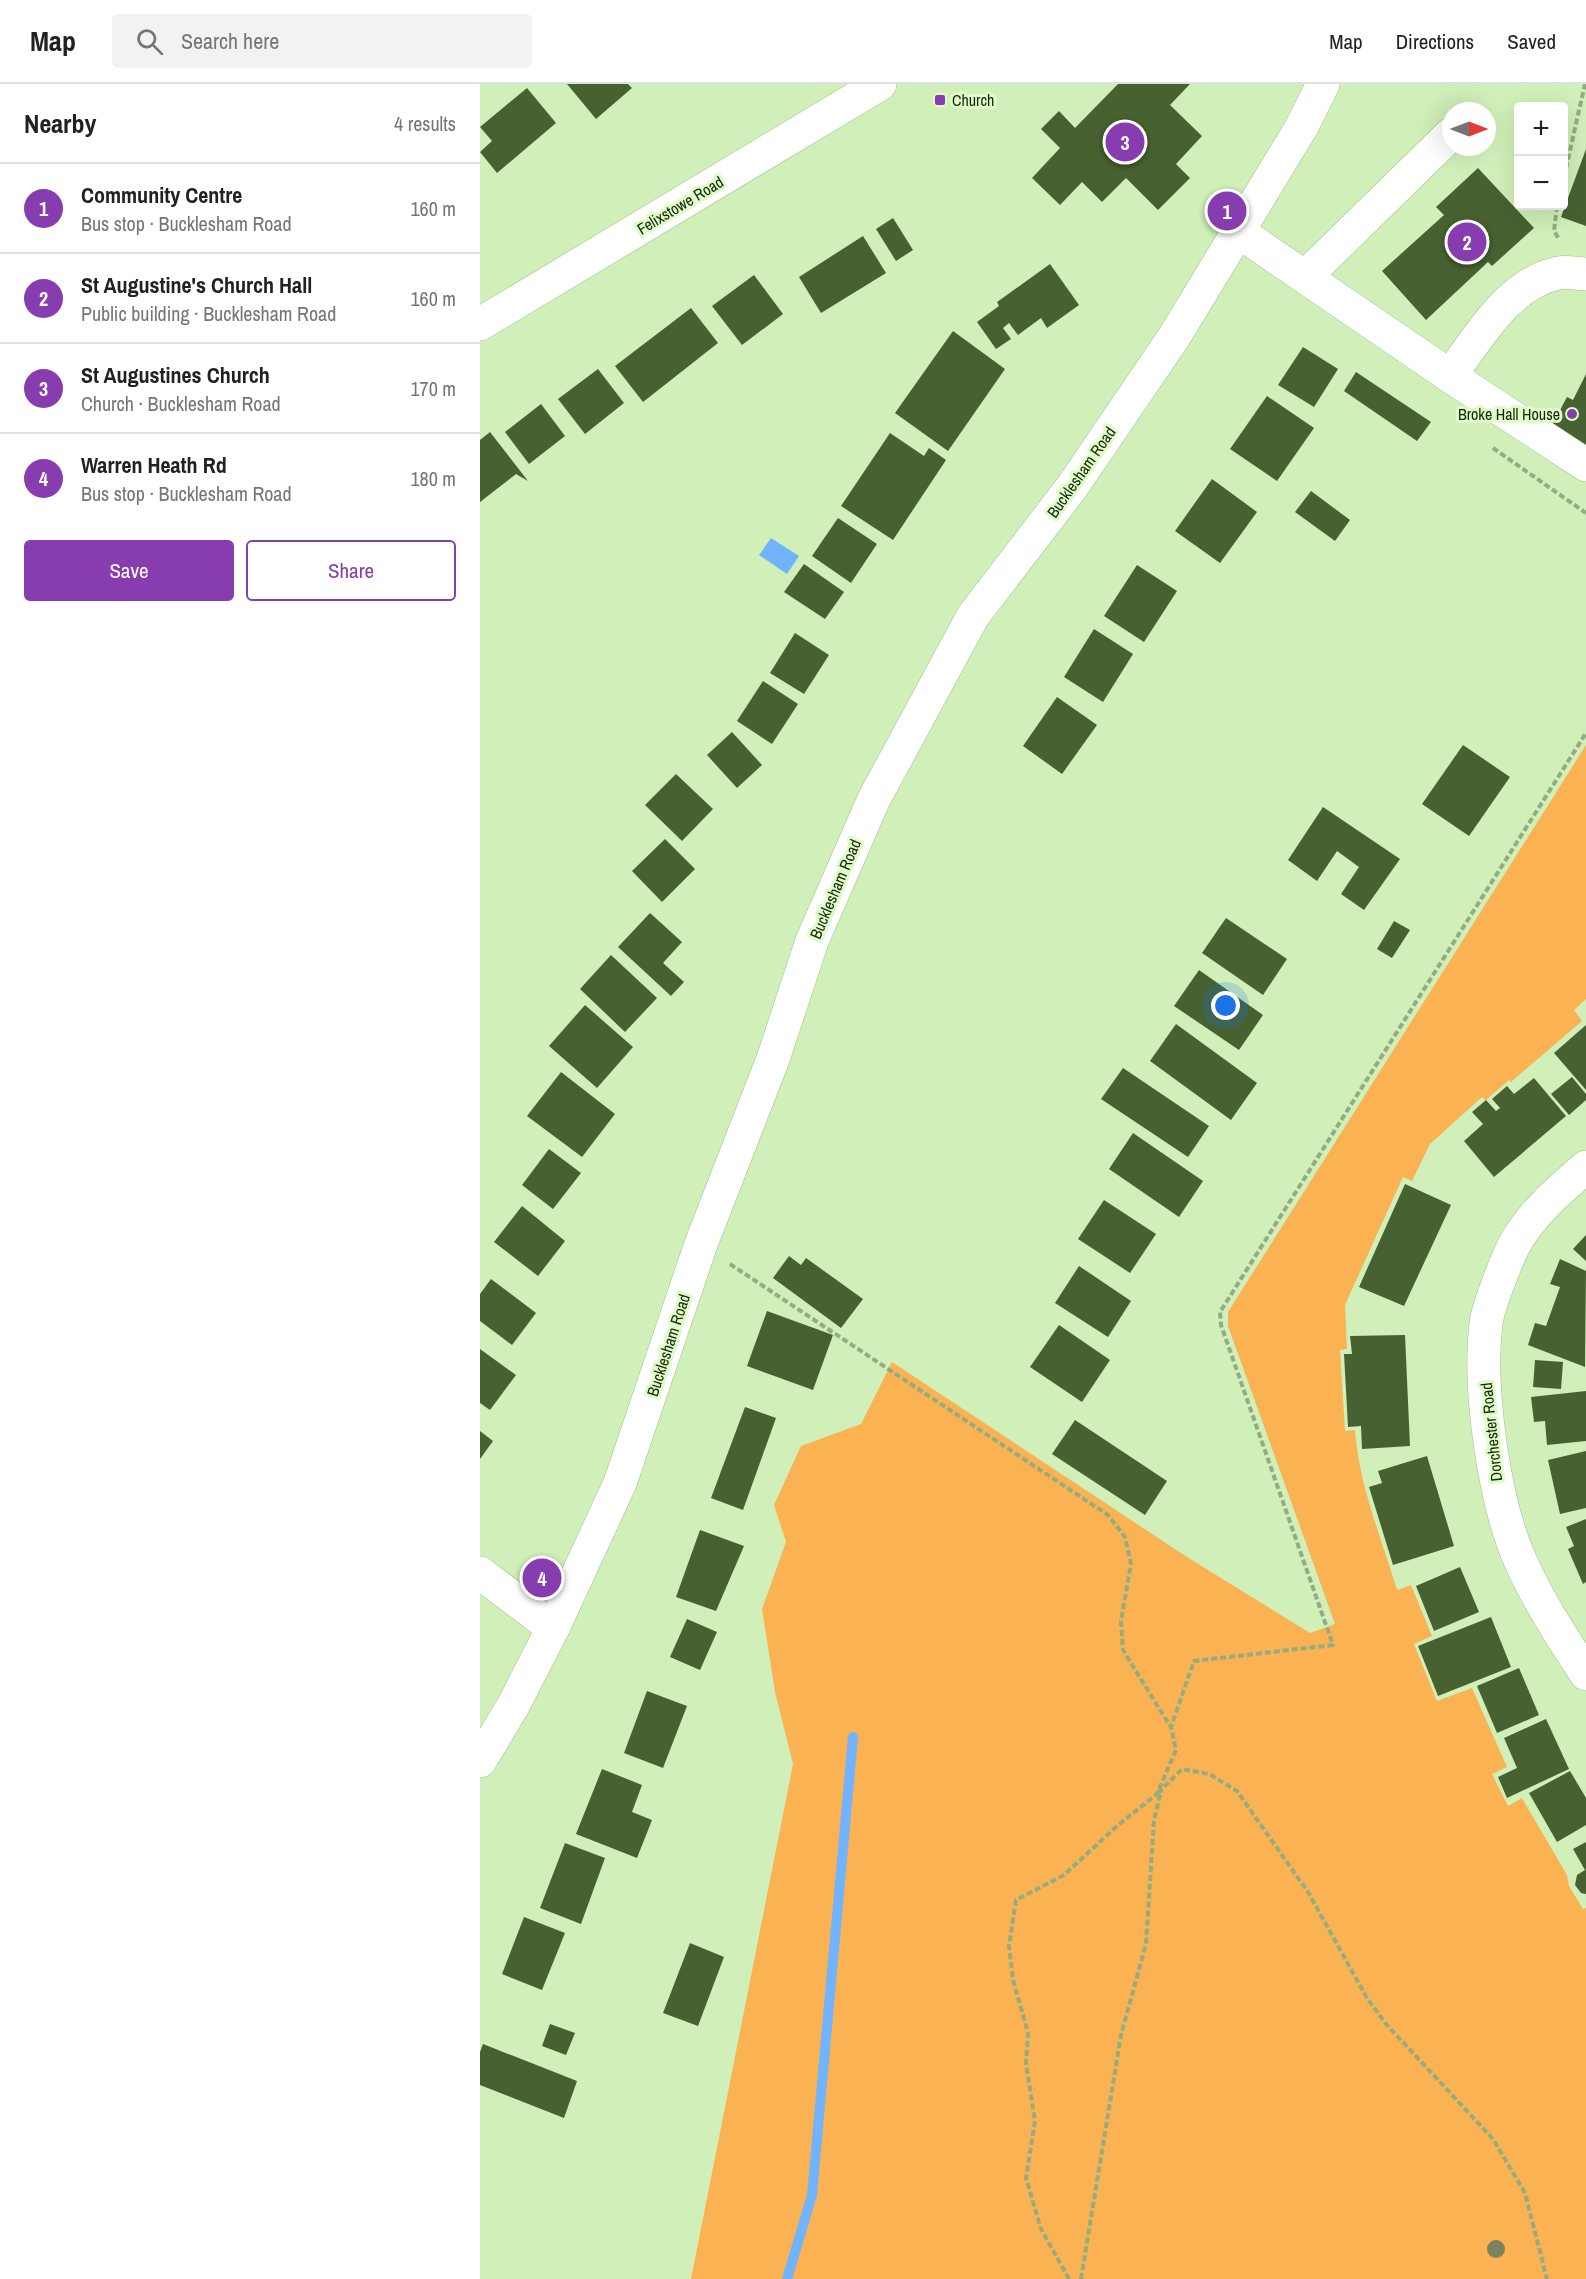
<!DOCTYPE html>
<html lang="en">
<head>
<meta charset="utf-8">
<style>
	:root { --surface:#fff; --page:#f2f2f2; --text:#202124; --muted:#757577; --line:#e0e0e0; --accent:#873daf }
	body { margin:0; font-family:"Archivo Narrow",sans-serif; background:var(--page); color:var(--text) }
	.controls { position:absolute; right:18px; top:18px; display:grid; overflow:hidden; border-radius:6px; box-shadow:0 6px 24px #0002 }
	.controls button { width:54px; height:54px; display:grid; place-items:center; padding:0; border:0; border-bottom:2px solid var(--line); background:var(--surface); color:var(--text); font:30px sans-serif }
	.compass { position:absolute; left:962px; top:18px; width:54px; height:54px; border-radius:50%; background:var(--surface); box-shadow:0 6px 24px #0002; rotate:90deg }
	.you { position:absolute; left:746px; top:922px; width:21px; height:21px; margin:-15px; border:4px solid #fff; border-radius:50%; background:#1a73e8; box-shadow:0 0 0 9px #1a73e833 }
	.badge { display:grid; place-items:center; width:39px; height:39px; border-radius:50%; background:var(--accent); color:#fff; font-size:20px; font-weight:700 }
	.pin { position:absolute; translate:-50% -50%; border:3px solid #fff; box-shadow:0 2px 6px #0006 }
	.list { margin:0; padding:0; list-style:none }
	h2 { display:flex; justify-content:space-between; align-items:center; height:78px; margin:0; padding:0 24px; font-size:26px }
	h2 small { font-size:20px; font-weight:400; color:var(--muted) }
	.list li { display:grid; grid-template-columns:39px 1fr auto; gap:18px; align-items:center; box-sizing:border-box; height:90px; padding:0 24px; border-top:2px solid var(--line) }
	.list b { display:block; font-size:22px; white-space:nowrap }
	.list p { margin:0; font-size:20px; white-space:nowrap; color:var(--muted) }
	.list em { font-size:20px; font-style:normal; color:var(--muted) }
	.actions { display:flex; gap:12px; padding:18px 24px }
	.actions a { flex:1; padding:14px 0; border:2px solid var(--accent); border-radius:6px; text-align:center; font-size:21px; color:var(--accent) }
	.actions .main { background:var(--accent); color:#fff }
	.icon { flex:none; width:33px; height:33px; fill:none; stroke:currentColor; stroke-width:2; stroke-linecap:round; stroke-linejoin:round }
	.map { position:relative; flex:none; width:1106px; height:2195px; overflow:hidden }
	header { display:flex; align-items:center; gap:36px; box-sizing:border-box; height:84px; padding:0 30px; background:var(--surface); border-bottom:2px solid var(--line) }
	header strong { font-size:28px }
	nav { display:flex; gap:33px; margin-inline-start:auto; font-size:21px }
	.search { width:420px; height:54px; background:var(--page); display:flex; align-items:center; gap:15px; box-sizing:border-box; padding:0 21px; border-radius:6px; color:var(--muted); font-size:22px }
	main { display:flex }
	aside { flex:1; background:var(--surface) }
	.map>svg:first-child { display:block }
	.green { fill:#fab252 }
	.water { fill:#71b4fd }
	.lines { fill:none; stroke-linecap:round; stroke-linejoin:round }
	.stream { stroke:#71b4fd; stroke-width:10 }
	.building { fill:#486131 }
	.minor-casing { stroke:#a2bf8b; stroke-width:34 }
	.major-casing { stroke:#a2bf8b; stroke-width:34 }
	.path { stroke:#94ac81; stroke-width:4; stroke-dasharray:6 3; stroke-linecap:butt }
	.minor { stroke:#fff; stroke-width:33 }
	.major { stroke:#fff; stroke-width:33 }
	.tree { fill:#7c815e }
	.poi-dot { fill:#873daf; stroke:#defcc6; stroke-width:2 }
	.labels { text-anchor:middle; dominant-baseline:central; stroke-width:6; stroke-linejoin:round; paint-order:stroke }
	.poi-label { font-size:16px; fill:#192410; stroke:#defcc6; text-anchor:start }
	.street-label { font-size:16px; fill:#192410; stroke:#defcc6 }
</style>
</head>
<body>
<header>
<strong>Map</strong>
<div class="search"><svg class="icon" aria-label="search" viewBox="0 0 24 24"><circle cx="10" cy="10" r="6"/><path d="M15 15l6 6"/></svg>Search here</div>
<nav><a>Map</a><a>Directions</a><a>Saved</a></nav>
</header>
<main>
<aside>
<h2>Nearby<small>4 results</small></h2>
<ul class="list">
<li><span class="badge">1</span><div><b>Community Centre</b><p>Bus stop · Bucklesham Road</p></div><em>160 m</em></li>
<li><span class="badge">2</span><div><b>St Augustine's Church Hall</b><p>Public building · Bucklesham Road</p></div><em>160 m</em></li>
<li><span class="badge">3</span><div><b>St Augustines Church</b><p>Church · Bucklesham Road</p></div><em>170 m</em></li>
<li><span class="badge">4</span><div><b>Warren Heath Rd</b><p>Bus stop · Bucklesham Road</p></div><em>180 m</em></li>
</ul>
<div class="actions"><a class="main">Save</a><a>Share</a></div>
</aside>
<div class="map">
<svg width="1106" height="2195" viewBox="0 0 1106 2195">
	<rect width="100%" height="100%" fill="#d1efb9"/>
	<path class="green" d="M1106 661V915L1094 926 1102 937 1031 998 1029 996 1006 1016 1002 1013 950 1060 932 1097 923 1093 865 1221 867 1265 860 1266 865 1347 875 1346C879 1401 901 1453 917 1506L931 1501 952 1552 934 1560 957 1617 992 1604 1027 1683 1012 1690 1028 1722 1042 1714 1087 1791 1089 1802 1103 1825 1106 1824V2195H211L313 1680 295 1608 282 1525 306 1458 294 1421 321 1362 381 1340 412 1278 707 1473 830 1549 855 1540 748 1242V1228Z"/>
	<polygon class="water" points="291,454 319,472 307,490 279,471"/>
	<g class="lines">
		<polyline class="stream" points="307,2195 332,2111 373,1653"/>
	</g>
	<g class="building">
		<polygon points="87,0 148,0 152,4 116,35"/>
		<polygon points="638,0 710,0 690,21 722,52 696,80 710,94 678,126 646,94 622,118 602,98 580,121 552,94 580,64 561,45 579,27 595,44"/>
		<polygon points="47,4 76,39 17,89 0,68 12,57 0,43"/>
		<polygon points="1106,65 1106,142 1081,133"/>
		<polygon points="998,84 1054,144 1012,182 1008,178 946,236 902,187 964,131 956,123"/>
		<polygon points="413,134 433,166 416,177 396,145"/>
		<polygon points="383,152 406,189 341,229 319,193"/>
		<polygon points="570,180 599,221 567,244 561,234 538,251 529,239 523,244 531,255 516,265 497,238 519,222 517,218"/>
		<polygon points="274,191 303,230 262,261 232,222"/>
		<polygon points="211,224 238,259 163,318 135,282"/>
		<polygon points="473,247 525,285 468,367 415,329"/>
		<polygon points="823,263 858,285 834,323 798,301"/>
		<polygon points="118,285 144,319 105,350 78,315"/>
		<polygon points="876,288 951,338 937,357 864,307"/>
		<polygon points="1106,290 1106,363 1070,345 1087,313 1093,316"/>
		<polygon points="787,312 834,344 797,397 750,365"/>
		<polygon points="61,320 85,352 49,380 25,348"/>
		<polygon points="10,348 48,397 36,390 0,418 0,356"/>
		<polygon points="410,349 444,372 449,364 466,376 413,456 361,422"/>
		<polygon points="732,395 777,428 740,479 695,447"/>
		<polygon points="831,407 870,436 855,457 815,428"/>
		<polygon points="358,434 397,460 371,499 332,472"/>
		<polygon points="324,480 364,508 345,535 304,508"/>
		<polygon points="657,481 697,507 664,558 624,532"/>
		<polygon points="614,545 653,570 623,618 584,593"/>
		<polygon points="315,549 349,571 324,610 290,589"/>
		<polygon points="283,597 318,620 292,660 257,637"/>
		<polygon points="577,613 617,641 582,690 543,662"/>
		<polygon points="252,648 282,681 257,704 227,671"/>
		<polygon points="983,661 1030,693 989,752 942,720"/>
		<polygon points="196,690 233,725 202,757 165,721"/>
		<polygon points="843,723 920,775 884,826 861,810 879,783 857,767 837,797 808,776"/>
		<polygon points="185,755 215,785 182,818 152,787"/>
		<polygon points="170,829 202,858 183,879 204,898 191,912 138,863"/>
		<polygon points="746,834 807,875 783,911 722,869"/>
		<polygon points="914,837 930,846 912,874 897,865"/>
		<polygon points="131,871 177,914 145,948 100,905"/>
		<polygon points="719,886 783,931 759,966 694,922"/>
		<polygon points="105,921 153,963 117,1004 69,962"/>
		<polygon points="696,940 777,999 751,1036 670,977"/>
		<polygon points="1106,941 1106,1006 1074,969"/>
		<polygon points="643,984 729,1042 708,1073 621,1015"/>
		<polygon points="81,988 135,1030 102,1073 47,1032"/>
		<polygon points="1092,993 1106,1010 1106,1016 1089,1031 1071,1010"/>
		<polygon points="1054,994 1086,1032 1014,1093 984,1057 1003,1040 992,1028 1006,1016 1016,1027 1020,1024 1012,1015 1027,1002 1034,1010"/>
		<polygon points="653,1049 723,1097 699,1133 629,1085"/>
		<polygon points="69,1065 101,1089 73,1125 42,1101"/>
		<polygon points="925,1100 971,1121 924,1222 879,1203"/>
		<polygon points="624,1116 676,1150 650,1189 598,1155"/>
		<polygon points="42,1122 85,1157 58,1192 14,1158"/>
		<polygon points="1106,1151 1106,1177 1093,1165"/>
		<polygon points="309,1172 321,1181 326,1174 383,1215 361,1244 293,1194"/>
		<polygon points="1080,1175 1106,1187 1105,1283 1048,1261 1055,1239 1066,1242 1080,1203 1070,1200"/>
		<polygon points="599,1182 651,1217 628,1253 575,1219"/>
		<polygon points="11,1195 56,1229 32,1261 0,1237 0,1210"/>
		<polygon points="287,1227 353,1251 333,1306 267,1282"/>
		<polygon points="579,1241 630,1276 602,1318 550,1283"/>
		<polygon points="925,1251 930,1362 882,1365 881,1342 868,1343 864,1270 872,1270 870,1252"/>
		<polygon points="0,1265 36,1291 10,1326 0,1319"/>
		<polygon points="1055,1276 1083,1278 1081,1305 1053,1303"/>
		<polygon points="1106,1307 1106,1357 1067,1361 1065,1337 1054,1338 1051,1313"/>
		<polygon points="265,1323 296,1334 263,1426 231,1414"/>
		<polygon points="595,1336 687,1397 665,1431 572,1370"/>
		<polygon points="0,1347 13,1357 0,1375"/>
		<polygon points="1106,1367 1106,1424 1080,1430 1068,1376"/>
		<polygon points="947,1372 974,1462 913,1481 889,1403 902,1399 898,1387"/>
		<polygon points="1106,1435 1106,1498 1103,1500 1088,1465 1094,1462 1086,1443"/>
		<polygon points="220,1446 264,1462 236,1527 196,1513"/>
		<polygon points="980,1483 999,1528 954,1547 936,1502"/>
		<polygon points="1011,1533 1031,1583 958,1612 938,1562"/>
		<polygon points="207,1535 237,1548 220,1586 190,1573"/>
		<polygon points="1039,1584 1059,1631 1017,1649 997,1602"/>
		<polygon points="167,1607 207,1622 183,1684 144,1669"/>
		<polygon points="1066,1635 1089,1685 1027,1714 1018,1693 1037,1684 1024,1654"/>
		<polygon points="122,1685 162,1701 152,1728 172,1736 157,1774 96,1750"/>
		<polygon points="1090,1687 1106,1714 1106,1741 1077,1758 1049,1709"/>
		<polygon points="1106,1758 1106,1810 1101,1809 1095,1801 1097,1791 1105,1786 1093,1765"/>
		<polygon points="85,1759 125,1774 101,1840 60,1824"/>
		<polygon points="44,1833 85,1849 62,1906 22,1890"/>
		<polygon points="210,1859 244,1873 218,1942 183,1929"/>
		<polygon points="70,1940 95,1949 86,1971 62,1962"/>
		<polygon points="3,1960 97,1997 84,2034 0,2001 0,1968"/>
	</g>
	<g class="lines">
		<defs>
			<g id="minor">
				<polyline points="759,148 970,292 1106,381"/>
				<polyline points="826,192 971,50"/>
				<path d="M970 292C998 254 1028 200 1078 189 1087 187 1097 190 1106 190"/>
				<path d="M1106 1083C1079 1106 1050 1131 1033 1163 1026 1178 1007 1225 1006 1240 998 1305 1014 1417 1040 1476 1058 1517 1082 1553 1106 1590"/>
				<polyline points="0,1489 73,1544"/>
				<polyline points="0,1677 34,1620 73,1544 140,1399 221,1160 293,975 332,857 394,715 493,532 592,403 694,253 821,44 843,0"/>
			</g>
			<polyline id="major" points="0,240 400,0"/>
		</defs>
		<use href="#minor" class="minor-casing"/>
		<use href="#major" class="major-casing"/>
		<g class="path">
			<polyline points="1084,93 1105,0"/>
			<polyline points="1077,122 1074,147 1079,155"/>
			<polyline points="1013,364 1106,429"/>
			<polyline points="250,1180 628,1431 645,1453 651,1480 641,1537 643,1566 690,1642"/>
			<polyline points="678,1709 702,1685 729,1690 757,1707 828,1808 887,1914 906,1940 1013,2055 1045,2109 1067,2195"/>
			<polyline points="589,2195 561,2145 546,2094 555,2037 546,1980 548,1949 533,1896 529,1862 536,1816 584,1791 637,1742 677,1710 696,1666 691,1643 714,1577 853,1561 741,1241 740,1228 1106,649"/>
			<polyline points="601,2195 641,1951 666,1860 674,1736 681,1707"/>
		</g>
		<use href="#minor" class="minor"/>
		<use href="#major" class="major"/>
	</g>
	<circle class="tree" cx="1016" cy="2165" r="9"/>
	<g class="poi-dot">
		<rect x="454" y="10" width="12" height="12" rx="3"/>
		<circle cx="1092" cy="330" r="6"/>
	</g>
	<g class="labels">
		<g class="poi-label">
			<text x="472" y="16">Church</text>
			<text x="1080" y="330" text-anchor="end">Broke Hall House</text>
		</g>
		<g class="street-label">
			<text transform="translate(200 121) rotate(-31)">Felixstowe Road</text>
			<text transform="translate(601 388) rotate(-55)">Bucklesham Road</text>
			<text transform="translate(355 805) rotate(-67)">Bucklesham Road</text>
			<text transform="translate(188 1261) rotate(-72)">Bucklesham Road</text>
			<text transform="translate(1011 1348) rotate(-96)">Dorchester Road</text>
		</g>
	</g>
</svg>
<div class="controls">
<button>+</button>
<button>−</button>
</div>
<svg class="compass" viewBox="-18 -18 36 36"><path d="M0-13l5 13h-10z" fill="#e53935"/><path d="M0 13l5-13h-10z" fill="#757577"/></svg>
<div class="you"></div>
<div class="pin badge" style="left:747px;top:127px">1</div>
<div class="pin badge" style="left:987px;top:158px">2</div>
<div class="pin badge" style="left:645px;top:58px">3</div>
<div class="pin badge" style="left:62px;top:1494px">4</div>
</div>
</main>
</body>
</html>
